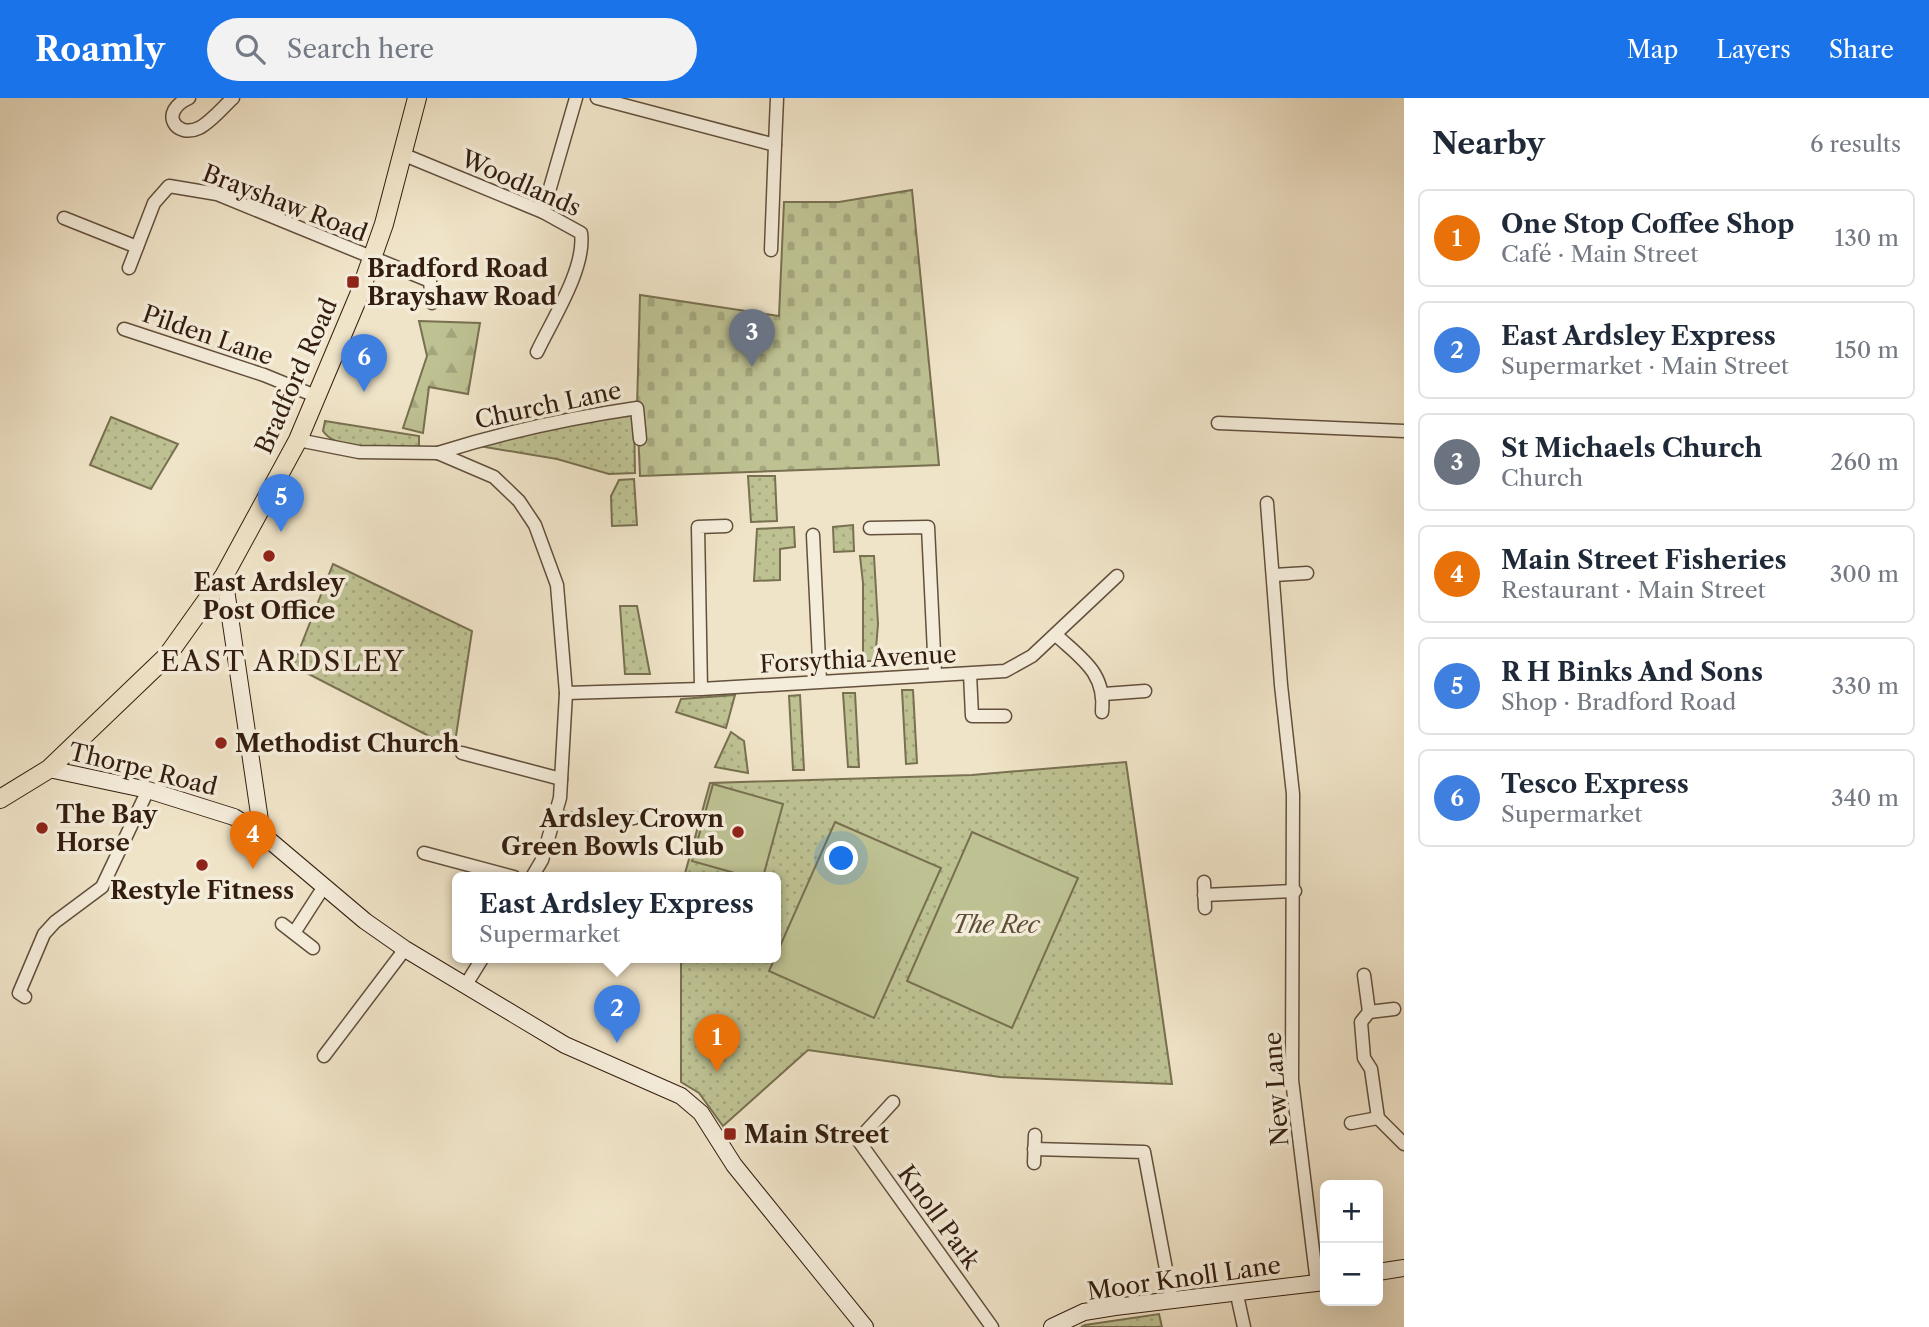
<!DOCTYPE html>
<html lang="en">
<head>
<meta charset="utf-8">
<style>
	:root { --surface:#fff; --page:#f2f2f3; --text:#1f2937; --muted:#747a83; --line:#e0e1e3; --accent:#1a73e8 }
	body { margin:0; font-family:"Libre Caslon Text",serif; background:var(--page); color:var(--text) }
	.controls { position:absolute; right:21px; bottom:21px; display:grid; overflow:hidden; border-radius:10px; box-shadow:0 7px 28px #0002 }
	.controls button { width:63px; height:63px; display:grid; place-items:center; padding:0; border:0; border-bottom:2px solid var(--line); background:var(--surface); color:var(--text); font:35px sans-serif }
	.you { position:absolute; left:842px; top:761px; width:24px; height:24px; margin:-18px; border:5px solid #fff; border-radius:50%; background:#1a73e8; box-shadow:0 0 0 10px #1a73e833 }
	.badge { display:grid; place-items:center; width:46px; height:46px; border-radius:50%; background:var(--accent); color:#fff; font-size:23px; font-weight:700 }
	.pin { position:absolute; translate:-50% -58px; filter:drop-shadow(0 2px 4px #0008) }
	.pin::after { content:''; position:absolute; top:37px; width:24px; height:21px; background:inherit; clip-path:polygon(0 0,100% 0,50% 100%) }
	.popup { position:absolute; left:452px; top:774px; width:329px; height:91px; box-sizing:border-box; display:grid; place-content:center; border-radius:10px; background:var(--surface); filter:drop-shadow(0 2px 5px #0005); font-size:23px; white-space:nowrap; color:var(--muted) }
	.popup b { font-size:26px; color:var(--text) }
	.popup::after { content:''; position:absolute; left:50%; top:100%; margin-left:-14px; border:14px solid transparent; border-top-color:var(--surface) }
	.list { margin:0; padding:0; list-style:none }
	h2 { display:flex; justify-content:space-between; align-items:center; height:91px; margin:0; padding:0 28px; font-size:30px }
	h2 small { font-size:23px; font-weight:400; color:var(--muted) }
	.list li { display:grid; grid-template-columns:46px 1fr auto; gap:21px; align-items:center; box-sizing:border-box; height:98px; margin:0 14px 14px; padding:0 14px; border:2px solid var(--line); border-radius:10px }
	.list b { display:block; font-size:26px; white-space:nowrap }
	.list p { margin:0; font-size:23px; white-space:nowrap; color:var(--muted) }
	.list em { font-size:23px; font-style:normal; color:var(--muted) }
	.icon { flex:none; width:38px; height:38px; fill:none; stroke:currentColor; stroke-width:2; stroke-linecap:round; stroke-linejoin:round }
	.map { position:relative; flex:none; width:1404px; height:1229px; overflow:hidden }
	header { display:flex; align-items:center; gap:42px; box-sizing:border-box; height:98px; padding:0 35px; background:var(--accent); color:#fff }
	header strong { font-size:33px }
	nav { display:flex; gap:38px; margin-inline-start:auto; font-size:24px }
	.search { width:490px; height:63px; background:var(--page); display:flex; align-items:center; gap:18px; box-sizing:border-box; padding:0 24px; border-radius:38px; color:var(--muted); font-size:26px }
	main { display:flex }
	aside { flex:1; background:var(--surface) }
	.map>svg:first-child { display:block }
	.grass { fill:url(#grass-dots); stroke:#787050; stroke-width:2 }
	.forest { fill:url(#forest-firs); stroke:#787050; stroke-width:2 }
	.cemetery { fill:url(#cemetery-stones); stroke:#787050; stroke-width:2 }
	.pitch { fill:#bec293; stroke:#787050; stroke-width:2 }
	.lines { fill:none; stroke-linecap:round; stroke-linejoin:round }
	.street-casing { stroke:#624f3c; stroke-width:15 }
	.secondary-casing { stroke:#331d0e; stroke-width:18 }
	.primary-casing { stroke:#331d0e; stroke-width:20 }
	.street { stroke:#f5eddb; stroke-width:12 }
	.secondary { stroke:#f5eddb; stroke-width:16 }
	.primary { stroke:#f0e4c8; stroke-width:18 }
	.poi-dot { fill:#8f2418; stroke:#f5eddb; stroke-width:2.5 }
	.labels { text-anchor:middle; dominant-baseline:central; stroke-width:7; stroke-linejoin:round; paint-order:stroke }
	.street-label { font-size:24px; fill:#331d0e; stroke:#f5eddb }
	.poi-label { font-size:24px; font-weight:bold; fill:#331d0e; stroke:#f5eddb; text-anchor:start }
	.park-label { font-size:24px; font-style:italic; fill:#5d4f36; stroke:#f5eddb }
	.quarter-label { font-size:28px; letter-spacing:2px; fill:#331d0e; stroke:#f5eddb }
</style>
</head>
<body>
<header>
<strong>Roamly</strong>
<div class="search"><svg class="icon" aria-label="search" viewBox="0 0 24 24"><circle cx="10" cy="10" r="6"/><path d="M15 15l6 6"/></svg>Search here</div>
<nav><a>Map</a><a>Layers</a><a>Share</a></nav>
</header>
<main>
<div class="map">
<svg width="1404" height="1229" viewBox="0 0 1404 1229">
	<defs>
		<pattern id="grass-dots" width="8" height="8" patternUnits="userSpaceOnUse" patternTransform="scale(1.75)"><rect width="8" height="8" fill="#bec293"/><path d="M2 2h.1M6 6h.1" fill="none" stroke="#a4a67e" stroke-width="1.8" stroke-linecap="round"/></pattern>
		<pattern id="forest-firs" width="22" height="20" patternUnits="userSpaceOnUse" patternTransform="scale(1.75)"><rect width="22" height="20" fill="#bec293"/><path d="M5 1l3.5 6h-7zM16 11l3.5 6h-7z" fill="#a4a67e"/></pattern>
		<pattern id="cemetery-stones" width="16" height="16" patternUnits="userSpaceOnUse" patternTransform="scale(1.75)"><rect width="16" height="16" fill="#bec293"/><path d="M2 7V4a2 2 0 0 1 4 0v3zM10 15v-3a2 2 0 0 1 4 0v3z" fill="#a4a67e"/></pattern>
	</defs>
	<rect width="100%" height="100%" fill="#f0e4c8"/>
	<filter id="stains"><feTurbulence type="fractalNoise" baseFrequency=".00286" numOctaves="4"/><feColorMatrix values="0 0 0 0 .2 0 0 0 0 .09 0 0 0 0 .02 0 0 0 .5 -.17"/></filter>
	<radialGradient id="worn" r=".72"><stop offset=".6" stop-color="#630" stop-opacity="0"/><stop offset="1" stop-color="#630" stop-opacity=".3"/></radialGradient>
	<g class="grass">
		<polygon points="634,317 635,375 609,376 557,361 479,348 596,320"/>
		<polygon points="111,319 178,346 151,391 90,367"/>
		<path d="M325 323 419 338V349C395 349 337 355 323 333Z"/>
		<polygon points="748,378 775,378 777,423 751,424"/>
		<polygon points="634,381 637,427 612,428 611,398 619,382"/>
		<polygon points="853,427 854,453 834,454 833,429"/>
		<polygon points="794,429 795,449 780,451 780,482 754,483 757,431"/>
		<polygon points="860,458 874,458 878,526 875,563 863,563 863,485"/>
		<polygon points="333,466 472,533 454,651 293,568"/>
		<polygon points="620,508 637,508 650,576 625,576"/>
		<polygon points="913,592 917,665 906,666 902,592"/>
		<polygon points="843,595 855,595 859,669 848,669"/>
		<polygon points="735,597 726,630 676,614 681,601"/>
		<polygon points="800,597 804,672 793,672 789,598"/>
		<polygon points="731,634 744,643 748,675 715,669"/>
		<polygon points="1126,664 1172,986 1000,979 808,952 723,1028 699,995 681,984 681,859 776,859 776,779 684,779 710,685 972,677"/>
		<polygon points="1159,1216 1162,1229 1081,1229 1085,1227"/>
	</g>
	<polygon class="forest" points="419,223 480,225 468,296 429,289 423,335 403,330 427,258"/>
	<polygon class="cemetery" points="912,92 939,367 640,378 637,310 640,197 779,218 784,104 839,104"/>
	<g class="pitch">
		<polygon points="713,686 783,706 763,779 749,779 692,763"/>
		<polygon points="835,724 941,770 874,920 769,873"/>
		<polygon points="972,734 1078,780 1012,930 907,883"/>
	</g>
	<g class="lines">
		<defs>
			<g id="street">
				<path d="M189 0C158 14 176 41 199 30 211 24 223 9 233 0"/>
				<polyline points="597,0 775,47 771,152"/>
				<polyline points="775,47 777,0"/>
				<path d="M402 56 543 114 581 135C586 170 552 222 537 254"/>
				<polyline points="543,114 576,0"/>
				<polyline points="64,120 137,149"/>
				<polyline points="129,170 154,105 169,88 217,96 430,183 432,205"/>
				<polyline points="124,231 264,277 318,299"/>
				<polyline points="1218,325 1404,333"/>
				<polyline points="298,342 359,354 438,355 494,379 519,403 535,427 557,487 566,595 560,700 542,762 532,779"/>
				<path d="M438 355C504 334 569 320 637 310L640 341"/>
				<polyline points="1267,405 1281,587 1293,696 1292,982 1317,1185"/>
				<polyline points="870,430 928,429 935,576"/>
				<polyline points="813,437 820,583"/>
				<polyline points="1274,477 1307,475"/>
				<path d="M1056 537C1082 561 1106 575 1102 614"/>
				<polyline points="970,576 972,618 1005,618"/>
				<polyline points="701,591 698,429 726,428"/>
				<polyline points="566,595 701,591 1005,573 1032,558 1117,478"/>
				<polyline points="1104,596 1145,593"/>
				<polyline points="462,655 561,681"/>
				<polyline points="557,719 594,724 634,720"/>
				<polyline points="424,755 514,779"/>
				<polyline points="1204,784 1205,810"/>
				<polyline points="1204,797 1295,793"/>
				<polyline points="282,826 313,850"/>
				<polyline points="294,835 323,790"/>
				<polyline points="1364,877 1369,914 1361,924 1364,960 1371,971 1378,1020 1404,1046"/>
				<polyline points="467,885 483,859"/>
				<polyline points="25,899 19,895 44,836 55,824 102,789 148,692"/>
				<polyline points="1369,914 1394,911"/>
				<polyline points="324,958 405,851"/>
				<polyline points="893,1004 858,1042 992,1229"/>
				<polyline points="1351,1025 1378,1020"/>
				<polyline points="1034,1051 1144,1054 1172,1203"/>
				<polyline points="1034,1065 1035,1037"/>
				<polyline points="1237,1197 1244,1229"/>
			</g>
			<g id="secondary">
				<polyline points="224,478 262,736"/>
				<polyline points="49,671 148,692 234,719 262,736 365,823 405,851 565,947 681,998 701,1015 734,1067 865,1229"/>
				<polyline points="1378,1174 1404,1170"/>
				<polyline points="1052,1229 1084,1214 1115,1209 1325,1184"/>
			</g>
			<polyline id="primary" points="0,701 49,671 167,558 224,478 298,342 359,197 384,126 417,0"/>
		</defs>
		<use href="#street" class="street-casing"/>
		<use href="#secondary" class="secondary-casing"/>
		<use href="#primary" class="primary-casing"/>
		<use href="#street" class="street"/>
		<use href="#secondary" class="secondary"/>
		<use href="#primary" class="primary"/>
	</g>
	<g class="poi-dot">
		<rect x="346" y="177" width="14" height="14" rx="3.5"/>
		<circle cx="269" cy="458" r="7"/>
		<circle cx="221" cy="645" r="7"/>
		<circle cx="42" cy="730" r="7"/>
		<circle cx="738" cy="734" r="7"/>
		<circle cx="202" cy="767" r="7"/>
		<rect x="723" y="1029" width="14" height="14" rx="3.5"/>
	</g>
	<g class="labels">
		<g class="street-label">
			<text transform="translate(521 85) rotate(24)">Woodlands</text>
			<text transform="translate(285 105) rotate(21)">Brayshaw Road</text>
			<text transform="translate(208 237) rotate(19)">Pilden Lane</text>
			<text transform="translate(296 278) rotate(-66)">Bradford Road</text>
			<text transform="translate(548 307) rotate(-12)">Church Lane</text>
			<text transform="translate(858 561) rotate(-3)">Forsythia Avenue</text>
			<text transform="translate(143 671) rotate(14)">Thorpe Road</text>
			<text transform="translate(1276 991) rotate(-94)">New Lane</text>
			<text transform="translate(939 1119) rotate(54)">Knoll Park</text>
			<text transform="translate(1184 1180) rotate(-8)">Moor Knoll Lane</text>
		</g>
		<g class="poi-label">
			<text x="367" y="170">Bradford Road<tspan x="367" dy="28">Brayshaw Road</tspan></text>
			<text x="269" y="484" text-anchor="middle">East Ardsley<tspan x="269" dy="28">Post Office</tspan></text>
			<text x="235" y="645">Methodist Church</text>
			<text x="56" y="716">The Bay<tspan x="56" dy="28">Horse</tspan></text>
			<text x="724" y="720" text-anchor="end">Ardsley Crown<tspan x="724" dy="28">Green Bowls Club</tspan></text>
			<text x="202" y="792" text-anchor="middle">Restyle Fitness</text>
			<text x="744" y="1036">Main Street</text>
		</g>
		<g class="park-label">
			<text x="996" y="826">The Rec</text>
		</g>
		<g class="quarter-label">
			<text x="283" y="563">EAST ARDSLEY</text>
		</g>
	</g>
	<rect width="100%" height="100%" filter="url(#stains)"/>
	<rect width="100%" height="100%" fill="url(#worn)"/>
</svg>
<div class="controls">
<button>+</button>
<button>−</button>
</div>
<div class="you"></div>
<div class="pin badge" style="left:717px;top:974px;background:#e8710a">1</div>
<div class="pin badge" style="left:617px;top:945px;background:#3f7fe0">2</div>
<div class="popup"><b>East Ardsley Express</b>Supermarket</div>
<div class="pin badge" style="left:752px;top:269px;background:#6b7280">3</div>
<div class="pin badge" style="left:253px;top:771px;background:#e8710a">4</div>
<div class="pin badge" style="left:281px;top:434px;background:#3f7fe0">5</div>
<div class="pin badge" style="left:364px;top:294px;background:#3f7fe0">6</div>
</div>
<aside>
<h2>Nearby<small>6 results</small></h2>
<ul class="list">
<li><span class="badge" style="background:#e8710a">1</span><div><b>One Stop Coffee Shop</b><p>Café · Main Street</p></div><em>130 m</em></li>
<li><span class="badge" style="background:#3f7fe0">2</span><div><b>East Ardsley Express</b><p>Supermarket · Main Street</p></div><em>150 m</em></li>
<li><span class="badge" style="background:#6b7280">3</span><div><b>St Michaels Church</b><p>Church</p></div><em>260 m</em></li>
<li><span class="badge" style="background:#e8710a">4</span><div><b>Main Street Fisheries</b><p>Restaurant · Main Street</p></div><em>300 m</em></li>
<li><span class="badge" style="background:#3f7fe0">5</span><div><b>R H Binks And Sons</b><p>Shop · Bradford Road</p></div><em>330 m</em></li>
<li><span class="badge" style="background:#3f7fe0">6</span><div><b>Tesco Express</b><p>Supermarket</p></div><em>340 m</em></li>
</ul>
</aside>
</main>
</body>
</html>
